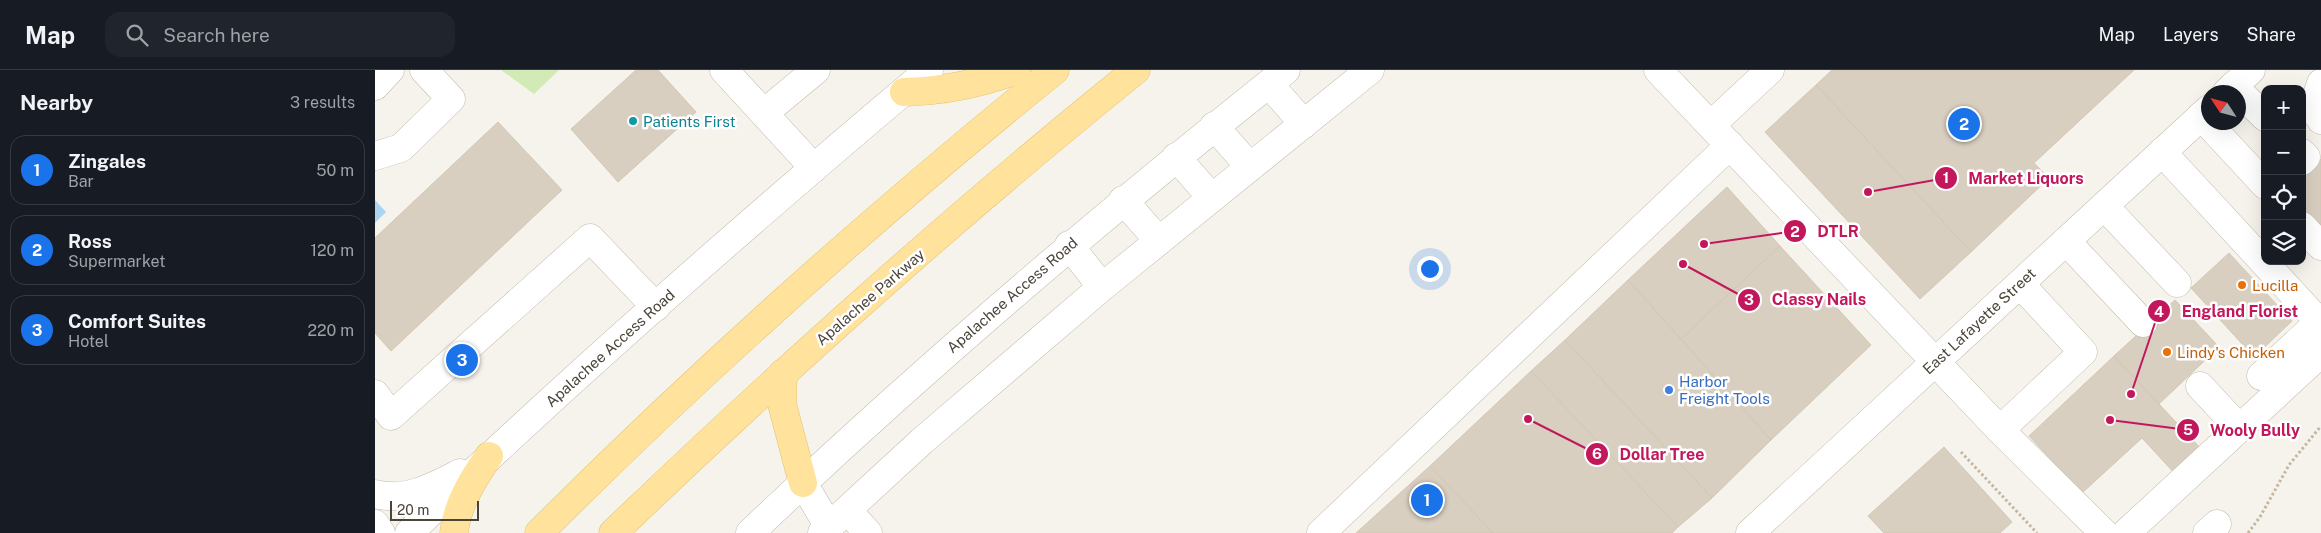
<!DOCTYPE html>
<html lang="en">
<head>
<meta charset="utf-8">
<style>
	:root { --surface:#171b24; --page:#20242c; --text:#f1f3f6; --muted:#9ea1a6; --line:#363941; --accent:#1a73e8 }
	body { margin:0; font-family:"Public Sans",sans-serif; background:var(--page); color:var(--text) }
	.controls { position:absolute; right:15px; top:15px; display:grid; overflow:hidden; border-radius:10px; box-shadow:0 5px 20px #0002 }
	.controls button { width:45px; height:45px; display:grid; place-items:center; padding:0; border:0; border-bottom:1px solid var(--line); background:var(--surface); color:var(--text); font:25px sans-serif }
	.compass { position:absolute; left:1826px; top:15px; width:45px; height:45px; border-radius:50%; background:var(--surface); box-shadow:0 5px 20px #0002; rotate:306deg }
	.scale { position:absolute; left:15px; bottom:12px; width:89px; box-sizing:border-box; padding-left:5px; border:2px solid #4b4439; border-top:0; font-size:14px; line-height:18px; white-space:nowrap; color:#4b4439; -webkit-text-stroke:4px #fff; paint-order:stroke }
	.you { position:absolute; left:1054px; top:198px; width:18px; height:18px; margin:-12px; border:4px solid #fff; border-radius:50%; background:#1a73e8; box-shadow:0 0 0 8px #1a73e833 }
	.badge { display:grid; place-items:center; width:32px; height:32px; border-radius:50%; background:var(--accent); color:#fff; font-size:16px; font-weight:700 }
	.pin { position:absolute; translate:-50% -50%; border:2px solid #fff; box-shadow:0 1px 5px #0006 }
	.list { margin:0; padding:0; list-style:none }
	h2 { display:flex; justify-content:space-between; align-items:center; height:65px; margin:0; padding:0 20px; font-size:21px }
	h2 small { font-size:16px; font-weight:400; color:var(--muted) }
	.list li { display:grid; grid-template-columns:32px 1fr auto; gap:15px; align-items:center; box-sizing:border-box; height:70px; margin:0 10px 10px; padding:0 10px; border:1px solid var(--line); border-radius:15px }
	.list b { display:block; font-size:19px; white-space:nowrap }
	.list p { margin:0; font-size:16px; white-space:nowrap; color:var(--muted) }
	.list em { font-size:16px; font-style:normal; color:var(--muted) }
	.icon { flex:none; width:28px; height:28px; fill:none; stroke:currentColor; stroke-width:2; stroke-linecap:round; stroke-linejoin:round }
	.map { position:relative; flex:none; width:1946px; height:463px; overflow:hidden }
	header { display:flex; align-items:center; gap:30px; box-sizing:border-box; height:70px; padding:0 25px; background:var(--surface); border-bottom:1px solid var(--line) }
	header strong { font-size:24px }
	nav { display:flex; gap:28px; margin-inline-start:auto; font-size:18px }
	.search { width:350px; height:45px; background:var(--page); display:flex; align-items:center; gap:12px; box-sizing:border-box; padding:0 18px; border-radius:15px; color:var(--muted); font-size:19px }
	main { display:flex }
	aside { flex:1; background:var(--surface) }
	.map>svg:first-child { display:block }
	.green { fill:#d2eab5 }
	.water { fill:#a9d4f2 }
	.building { fill:#d8cfc1; stroke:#d3c7b4 }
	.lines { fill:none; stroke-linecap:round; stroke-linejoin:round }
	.minor-casing { stroke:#c2bbae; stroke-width:29 }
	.major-casing { stroke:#e6c16a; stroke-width:29 }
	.path { stroke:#c4b79f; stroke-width:3; stroke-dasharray:2.5 2.5; stroke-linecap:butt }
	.minor { stroke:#fff; stroke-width:28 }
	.major { stroke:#ffe39c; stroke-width:28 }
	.culture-dot { fill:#0f9aa8; stroke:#fff; stroke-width:2 }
	.food-dot { fill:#e8710a; stroke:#fff; stroke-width:2 }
	.shop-dot { fill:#3f7fe0; stroke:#fff; stroke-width:2 }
	.labels { text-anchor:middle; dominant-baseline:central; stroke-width:5; stroke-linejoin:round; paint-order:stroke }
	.culture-label { font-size:15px; fill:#0d838f; stroke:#fff; text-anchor:start }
	.food-label { font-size:15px; fill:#c56008; stroke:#fff; text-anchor:start }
	.street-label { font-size:15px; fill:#4b4439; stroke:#fff }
	.shop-label { font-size:15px; fill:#366cbe; stroke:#fff; text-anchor:start }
	.leader { fill:none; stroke:#c2185b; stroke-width:2 }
	.callout-dot { fill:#c2185b; stroke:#fff; stroke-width:2 }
	.mark-label { font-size:15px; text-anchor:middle; font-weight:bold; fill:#fff }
	.callout-label { font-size:16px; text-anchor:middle; font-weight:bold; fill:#c2185b; stroke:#fff; stroke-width:5; stroke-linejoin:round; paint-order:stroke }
</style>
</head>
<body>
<header>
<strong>Map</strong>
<div class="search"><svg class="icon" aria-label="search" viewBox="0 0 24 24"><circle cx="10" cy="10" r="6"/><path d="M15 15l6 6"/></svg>Search here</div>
<nav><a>Map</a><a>Layers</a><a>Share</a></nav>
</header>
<main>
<aside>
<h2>Nearby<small>3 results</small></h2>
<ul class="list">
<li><span class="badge">1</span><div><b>Zingales</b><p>Bar</p></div><em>50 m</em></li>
<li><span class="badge">2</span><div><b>Ross</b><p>Supermarket</p></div><em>120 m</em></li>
<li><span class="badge">3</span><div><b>Comfort Suites</b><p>Hotel</p></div><em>220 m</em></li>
</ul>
</aside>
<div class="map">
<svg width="1946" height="463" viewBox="0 0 1946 463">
	<rect width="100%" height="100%" fill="#f6f3ec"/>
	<polygon class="green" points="126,0 184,0 159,24"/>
	<polygon class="water" points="0,130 11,142 0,153"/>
	<g class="building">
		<polygon points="261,0 283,0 321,42 243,112 196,59"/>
		<polygon points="1457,0 1759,0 1659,93 1674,108 1596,182 1441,15"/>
		<polygon points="1441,15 1596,182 1545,229 1390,62"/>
		<polygon points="123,52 187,120 16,281 0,263 0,168"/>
		<polygon points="1944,88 1946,90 1946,164 1927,152 1927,104"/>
		<polygon points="1352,117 1405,176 1306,269 1253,210"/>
		<polygon points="1405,176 1496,275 1396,370 1306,269"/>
		<polygon points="1854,183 1917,251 1879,287 1816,218"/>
		<polygon points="1253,210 1396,370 1337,428 1190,270"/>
		<polygon points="1800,230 1844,277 1784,334 1739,286"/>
		<polygon points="1190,270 1337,428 1303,457 1156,301"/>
		<polygon points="1739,286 1829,382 1803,407 1767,368 1707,423 1654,366"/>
		<polygon points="1156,301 1303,457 1297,463 1118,463 1055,396"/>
		<polygon points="1569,377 1637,452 1625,463 1509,463 1493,446"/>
		<polygon points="1055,396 1118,463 981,463"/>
	</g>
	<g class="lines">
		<defs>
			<g id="minor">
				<polyline points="349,0 439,98"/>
				<polyline points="1283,0 1625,360 1729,463"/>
				<path d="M1946 13C1942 26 1936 38 1946 50"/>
				<polyline points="894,14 929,54"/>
				<polyline points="0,16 15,0"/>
				<polyline points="1858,16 1890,47"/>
				<polyline points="1852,22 1876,0"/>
				<polyline points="389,43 441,0"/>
				<polyline points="1826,46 1890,115"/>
				<polyline points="1336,55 1395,0"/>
				<polyline points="839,56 875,97"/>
				<polyline points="1787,82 1946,254"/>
				<polyline points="1927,83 1931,87 1927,91"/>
				<polyline points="0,86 26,78 76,29 49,0"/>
				<polyline points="801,87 837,128"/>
				<polyline points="748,130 784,171"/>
				<polyline points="1729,136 1802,213"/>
				<polyline points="1927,156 1946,176"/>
				<polyline points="1691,171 1768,253"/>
				<polyline points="694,175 727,217"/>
				<polyline points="1886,306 1944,252"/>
				<polyline points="1825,316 1864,358"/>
				<polyline points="0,324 16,346 215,168 281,237"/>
				<polyline points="1625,360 1708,282 1645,214"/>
				<polyline points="428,413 454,457"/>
				<path d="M0 424C31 432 58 417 85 403"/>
				<polyline points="472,440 493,463"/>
				<polyline points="0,454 6,463"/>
				<path d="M34 463C202 302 377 149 554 0"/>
				<path d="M375 463C546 300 726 147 911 0"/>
				<polyline points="447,463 547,371 727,217 995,0"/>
				<polyline points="946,463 1355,75"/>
				<polyline points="1375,463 1834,39"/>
				<polyline points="1751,463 1946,283"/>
				<polyline points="1832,463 1842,454"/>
			</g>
			<g id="major">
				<path d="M529 22C568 21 604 14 641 0"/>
				<polyline points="408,303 407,334 428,413"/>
				<path d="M79 463C82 434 98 409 114 386"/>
				<path d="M164 463C327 300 501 145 680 0"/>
				<path d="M238 463C406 302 580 146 761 0"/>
			</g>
		</defs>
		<use href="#minor" class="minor-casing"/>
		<use href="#major" class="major-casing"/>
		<g class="path">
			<polyline points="1586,382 1662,463"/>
			<polyline points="1873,463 1885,447 1914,395 1946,356"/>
		</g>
		<use href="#minor" class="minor"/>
		<use href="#major" class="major"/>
	</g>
	<circle class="culture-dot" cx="258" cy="51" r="5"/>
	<g class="food-dot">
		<circle cx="1867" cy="215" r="5"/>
		<circle cx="1792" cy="282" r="5"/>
	</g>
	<circle class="shop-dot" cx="1294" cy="320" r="5"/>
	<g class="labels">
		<g class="culture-label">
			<text x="268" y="51">Patients First</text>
		</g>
		<g class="food-label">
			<text x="1877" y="215">Lucilla</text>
			<text x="1802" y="282">Lindy's Chicken</text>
		</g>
		<g class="street-label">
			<text transform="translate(637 225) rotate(-41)">Apalachee Access Road</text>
			<text transform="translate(495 227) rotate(-41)">Apalachee Parkway</text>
			<text transform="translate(1604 251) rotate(-43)">East Lafayette Street</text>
			<text transform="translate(235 278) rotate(-42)">Apalachee Access Road</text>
		</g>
		<g class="shop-label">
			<text x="1304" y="311">Harbor<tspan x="1304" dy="17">Freight Tools</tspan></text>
		</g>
	</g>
	<path class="leader" d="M1493 122L1571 108M1329 174L1420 161M1308 194L1374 230M1756 324L1784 241M1735 350L1813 360M1153 349L1222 384"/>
	<g class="callout-dot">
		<circle cx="1493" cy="122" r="5"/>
		<circle cx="1329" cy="174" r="5"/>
		<circle cx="1308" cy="194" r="5"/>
		<circle cx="1756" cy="324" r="5"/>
		<circle cx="1735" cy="350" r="5"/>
		<circle cx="1153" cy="349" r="5"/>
		<circle cx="1571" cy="108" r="12"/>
		<circle cx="1420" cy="161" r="12"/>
		<circle cx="1374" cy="230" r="12"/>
		<circle cx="1784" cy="241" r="12"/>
		<circle cx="1813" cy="360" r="12"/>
		<circle cx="1222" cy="384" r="12"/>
	</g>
	<g class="mark-label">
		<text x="1571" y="113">1</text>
		<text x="1420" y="167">2</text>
		<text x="1374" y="235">3</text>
		<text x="1784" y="247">4</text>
		<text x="1813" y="365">5</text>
		<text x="1222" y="389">6</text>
	</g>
	<g class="callout-label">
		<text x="1651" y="114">Market Liquors</text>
		<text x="1463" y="167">DTLR</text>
		<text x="1444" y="235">Classy Nails</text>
		<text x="1865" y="247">England Florist</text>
		<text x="1880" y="366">Wooly Bully</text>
		<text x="1287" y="390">Dollar Tree</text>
	</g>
</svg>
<div class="controls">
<button>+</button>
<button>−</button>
<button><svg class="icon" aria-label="locate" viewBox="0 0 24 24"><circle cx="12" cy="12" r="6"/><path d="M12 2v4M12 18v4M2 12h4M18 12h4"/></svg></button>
<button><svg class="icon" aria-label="layers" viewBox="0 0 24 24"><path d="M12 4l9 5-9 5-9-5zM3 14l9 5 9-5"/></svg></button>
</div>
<svg class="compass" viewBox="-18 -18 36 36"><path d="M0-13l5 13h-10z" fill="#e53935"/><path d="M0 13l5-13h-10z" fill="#9ea1a6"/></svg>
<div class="scale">20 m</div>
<div class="you"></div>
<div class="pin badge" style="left:1052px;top:430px">1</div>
<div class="pin badge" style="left:1589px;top:54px">2</div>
<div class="pin badge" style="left:87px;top:290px">3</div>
</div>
</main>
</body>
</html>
